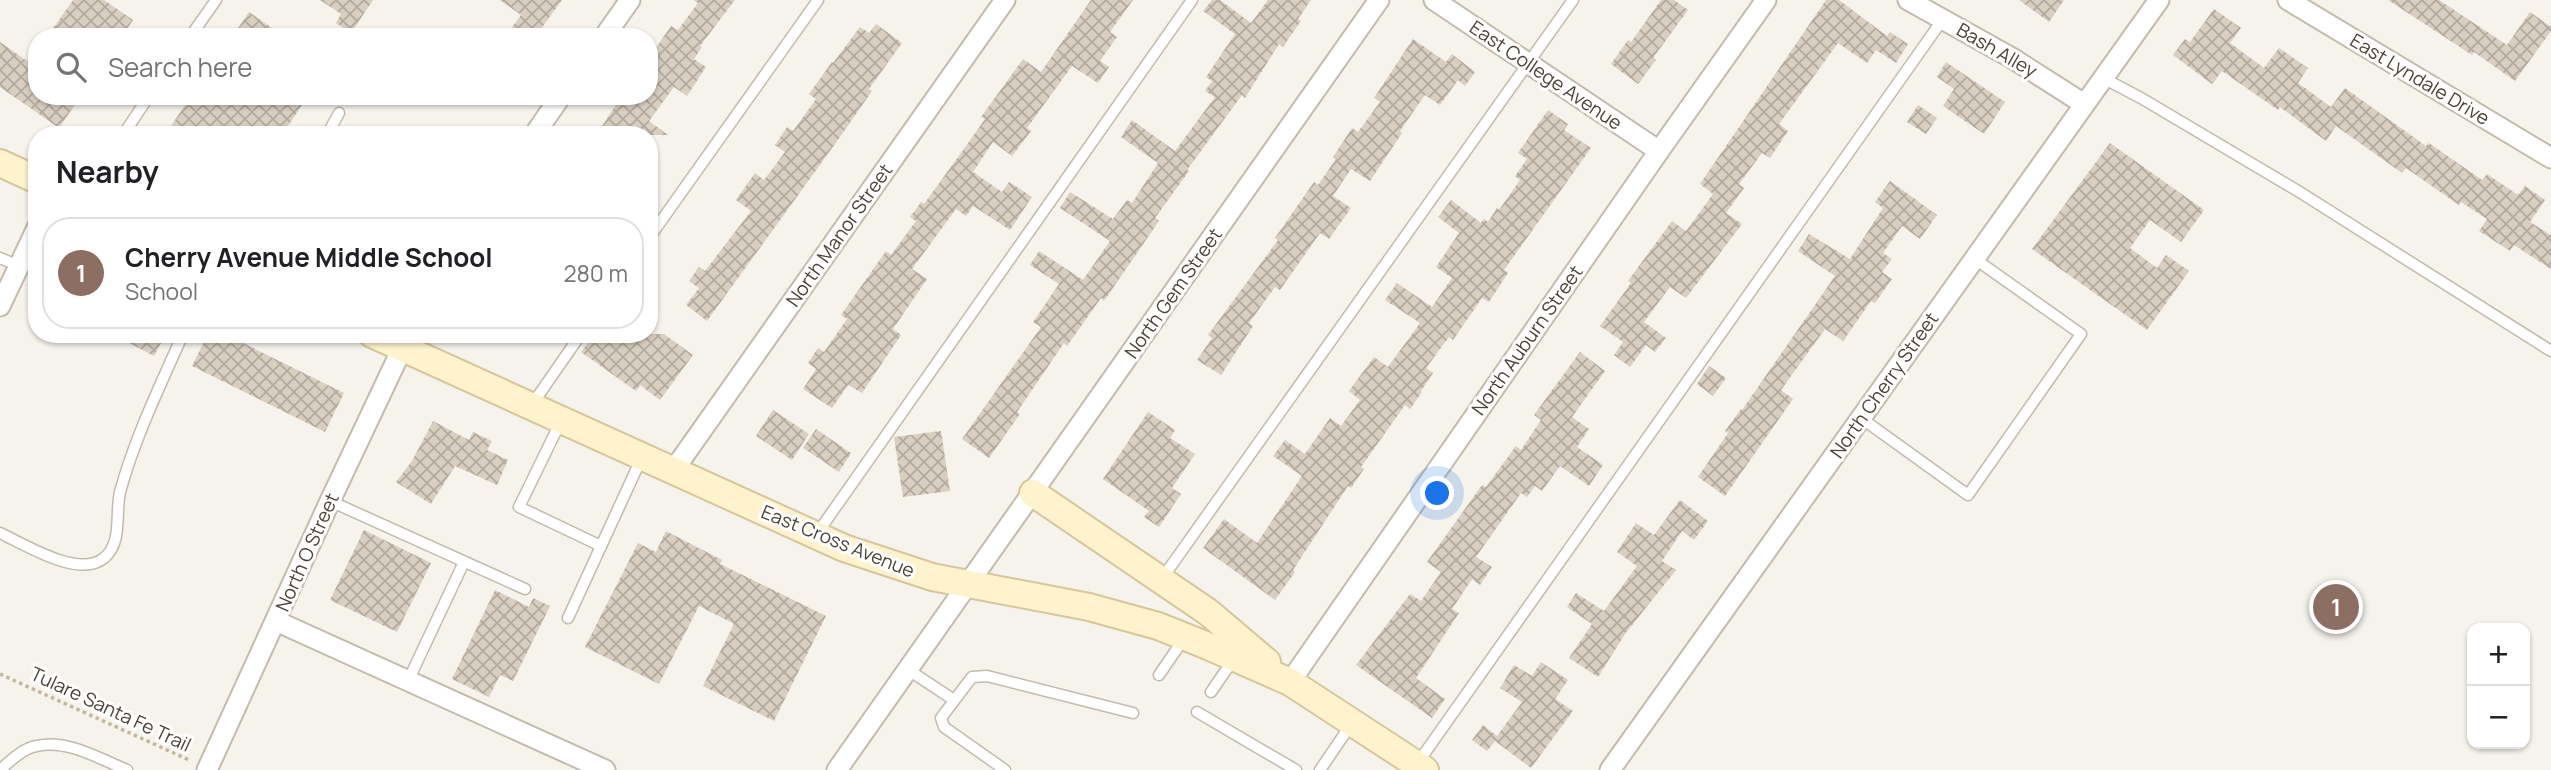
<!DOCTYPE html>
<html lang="en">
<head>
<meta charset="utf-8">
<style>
	:root { --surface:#fff; --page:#f2f2f2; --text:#202124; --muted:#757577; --line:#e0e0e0; --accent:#d93025 }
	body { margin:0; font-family:Manrope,sans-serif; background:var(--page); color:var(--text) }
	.controls { position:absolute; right:21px; bottom:21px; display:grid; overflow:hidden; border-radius:14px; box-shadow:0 2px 5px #0004 }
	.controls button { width:63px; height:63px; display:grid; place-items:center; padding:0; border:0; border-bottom:2px solid var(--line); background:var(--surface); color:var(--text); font:35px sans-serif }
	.you { position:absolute; left:1438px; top:494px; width:24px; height:24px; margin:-18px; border:5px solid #fff; border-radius:50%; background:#1a73e8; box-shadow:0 0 0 10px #1a73e833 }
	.badge { display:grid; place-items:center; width:46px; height:46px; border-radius:50%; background:var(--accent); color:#fff; font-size:23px; font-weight:700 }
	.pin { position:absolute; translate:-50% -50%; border:4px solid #fff; box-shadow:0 2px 7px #0006 }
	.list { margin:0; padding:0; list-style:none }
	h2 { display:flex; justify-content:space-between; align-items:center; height:91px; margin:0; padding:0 28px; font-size:30px }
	h2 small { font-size:23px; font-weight:400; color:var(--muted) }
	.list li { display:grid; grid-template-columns:46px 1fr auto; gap:21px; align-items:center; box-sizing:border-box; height:112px; margin:0 14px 14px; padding:0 14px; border:2px solid var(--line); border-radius:28px }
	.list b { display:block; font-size:26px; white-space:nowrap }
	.list p { margin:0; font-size:23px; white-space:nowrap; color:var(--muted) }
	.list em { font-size:23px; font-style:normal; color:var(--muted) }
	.icon { flex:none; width:38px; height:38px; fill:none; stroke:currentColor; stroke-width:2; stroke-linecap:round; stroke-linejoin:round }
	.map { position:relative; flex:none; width:2551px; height:770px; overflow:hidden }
	.search { position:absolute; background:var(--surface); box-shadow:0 2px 5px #0004; left:28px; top:28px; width:630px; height:77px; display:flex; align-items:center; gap:18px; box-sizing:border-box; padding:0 24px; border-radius:28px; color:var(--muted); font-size:26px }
	.panel { position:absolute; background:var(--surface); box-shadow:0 2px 5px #0004; left:28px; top:126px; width:630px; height:217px; border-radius:28px }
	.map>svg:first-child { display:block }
	.building { fill:url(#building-cross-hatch) }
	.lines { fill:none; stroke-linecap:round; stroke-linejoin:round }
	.lane-casing { stroke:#c2bbae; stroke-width:13 }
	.street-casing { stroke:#c2bbae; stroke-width:23 }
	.secondary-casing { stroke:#d6c79b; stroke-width:30 }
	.path { stroke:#c4b79f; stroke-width:3.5; stroke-dasharray:3.5 3.5; stroke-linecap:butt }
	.lane { stroke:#fff; stroke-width:10 }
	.street { stroke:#fff; stroke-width:19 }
	.secondary { stroke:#fff3cd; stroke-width:26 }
	.labels { text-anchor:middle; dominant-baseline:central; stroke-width:6; stroke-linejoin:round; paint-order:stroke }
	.street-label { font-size:19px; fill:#4b4439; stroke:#fff }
</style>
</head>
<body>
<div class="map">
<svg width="2551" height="770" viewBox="0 0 2551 770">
	<defs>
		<pattern id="building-cross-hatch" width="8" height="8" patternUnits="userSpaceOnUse" patternTransform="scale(1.75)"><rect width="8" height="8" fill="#d8cfc1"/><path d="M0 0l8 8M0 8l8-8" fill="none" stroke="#b1aa9e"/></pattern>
	</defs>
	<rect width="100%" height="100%" fill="#f6f3ec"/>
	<g class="building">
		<polygon points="73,0 104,0 133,20 122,37 47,37"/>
		<polygon points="320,0 373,0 351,33 336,23 341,14"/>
		<polygon points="500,0 562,0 535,37 505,37 521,15"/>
		<polygon points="693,0 735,0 700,46 702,47 694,59 706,67 687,96 674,87 649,121 668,135 596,135 622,96 649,96 649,58 671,26 678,30 698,3"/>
		<polygon points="1091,0 1133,0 1110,32 1117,37 1100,61 1109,67 1098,83 1072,66 1027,128 1031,131 1012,156 993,142 973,172 1002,192 1009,182 1032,197 1010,230 973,206 966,216 956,209 912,269 927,279 893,329 901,335 862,393 848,385 832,408 803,389 816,369 808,363 818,348 824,352 847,319 841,315 886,251 891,255 916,221 910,217 921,202 924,204 966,146 985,119 981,117 1023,59 1041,72"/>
		<polygon points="1212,0 1220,0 1251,23 1268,0 1311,0 1298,19 1301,21 1289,38 1283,47 1279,44 1245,98 1242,95 1187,170 1189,171 1155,218 1159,221 1104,301 1101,298 1067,346 1064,343 1017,412 1020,414 989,458 962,439 1041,327 1033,322 1059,284 1030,265 1039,251 1083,280 1110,241 1060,208 1070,192 1113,219 1127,200 1132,203 1158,163 1121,137 1132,120 1175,151 1215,97 1205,91 1212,81 1206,77 1235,34 1203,11"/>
		<polygon points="1661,0 1674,0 1688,10 1653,58 1656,60 1638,84 1611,64 1628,40 1631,42"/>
		<polygon points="1826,0 1839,0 1887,36 1890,32 1908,44 1896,63 1876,50 1867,63 1838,43 1779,124 1788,131 1770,158 1762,153 1739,184 1744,188 1726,213 1742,224 1686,298 1670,287 1644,322 1666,338 1655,352 1646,345 1630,367 1614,355 1623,342 1600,326 1631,283 1628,281 1672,221 1686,231 1713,194 1700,184"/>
		<polygon points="2019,0 2064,0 2049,22"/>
		<polygon points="2388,0 2439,0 2507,45 2530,12 2551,27 2551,31 2515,81 2474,52 2472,55"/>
		<polygon points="2214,9 2241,28 2230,43 2264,68 2279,48 2308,68 2298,83 2331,107 2345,88 2426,146 2429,143 2482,180 2487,174 2518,195 2525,186 2545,200 2530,222 2551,235 2551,269 2514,245 2510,251 2479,231 2487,219 2461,202 2459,205 2406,168 2402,173 2336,126 2326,141 2280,107 2278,110 2222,71 2212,84 2173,55 2185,39 2190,42"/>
		<polygon points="249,12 285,37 232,37"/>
		<polygon points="876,24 902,43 869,89 872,91 840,137 707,321 686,305 699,288 689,281 699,267 705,271 751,211 736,200 755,173 764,180 785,152 775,145 787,127 793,131 816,99 809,94 832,62 833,63 860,27 869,33"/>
		<polygon points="1413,39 1446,62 1452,54 1475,72 1465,86 1458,80 1440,105 1425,95 1400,131 1402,133 1370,181 1351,169 1333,196 1351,208 1329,239 1320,233 1280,290 1275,287 1249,323 1253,326 1221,375 1197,360 1212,338 1208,335 1278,240 1275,238 1314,182 1318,185 1336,159 1333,157 1352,128 1358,132 1380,102 1374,98"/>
		<polygon points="0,42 37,68 37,96 81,96 59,128 0,87"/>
		<polygon points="1946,62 2005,102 1984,134 1943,106 1954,89 1937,77"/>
		<polygon points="191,96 308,96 282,135 165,135"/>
		<polygon points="1918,105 1937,118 1926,134 1907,122"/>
		<polygon points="1548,110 1568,124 1564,130 1591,148 1504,270 1508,273 1489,302 1482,298 1453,340 1449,337 1426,368 1433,373 1421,391 1422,392 1410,409 1405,405 1361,467 1364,469 1351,488 1348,486 1293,570 1295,572 1275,600 1203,548 1224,519 1257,543 1302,476 1273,456 1285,440 1305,454 1330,418 1341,426 1360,400 1349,391 1374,357 1388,367 1420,323 1385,300 1397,283 1432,307 1452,278 1436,267 1459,233 1438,217 1451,200 1481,223 1484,219 1488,222 1497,208 1499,210 1520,180 1515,176 1527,159 1518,153"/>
		<polygon points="2110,143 2204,210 2181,242 2150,220 2130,248 2157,268 2166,255 2189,271 2147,330 2032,249"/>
		<polygon points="1890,181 1937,215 1920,239 1902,226 1883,253 1892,259 1882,272 1892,279 1875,303 1871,301 1843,341 1825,329 1781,390 1793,399 1725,496 1698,477 1728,433 1725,431 1741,409 1742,410 1835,276 1798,251 1809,234 1850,259 1883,208 1875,202"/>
		<polygon points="112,334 166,334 154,356"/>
		<polygon points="208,334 225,334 344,393 325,432 192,366"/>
		<polygon points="595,334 664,334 693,355 660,400 640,385 636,391 581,352"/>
		<polygon points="1580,352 1605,371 1572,417 1589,429 1577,447 1603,465 1589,486 1560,466 1542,491 1535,486 1527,497 1521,493 1476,557 1492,567 1480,585 1472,579 1452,609 1459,613 1416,678 1445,699 1432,718 1356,665 1410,594 1421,601 1441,572 1427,562 1482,485 1486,487 1516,446 1521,450 1541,420 1534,415"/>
		<polygon points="1709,366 1726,378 1713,396 1697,384"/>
		<polygon points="773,410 809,434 792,460 756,436"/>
		<polygon points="1148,412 1175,430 1170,438 1195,454 1172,488 1181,494 1159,527 1144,517 1149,511 1103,479"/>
		<polygon points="433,421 469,440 473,432 492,441 487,450 508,460 497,485 455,466 431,504 396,482 412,461"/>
		<polygon points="816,429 851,453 839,472 803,448"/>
		<polygon points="941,431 950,491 903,497 894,437"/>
		<polygon points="1680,500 1708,521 1694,540 1682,531 1662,561 1676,570 1625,634 1598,677 1569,658 1592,624 1567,607 1576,593 1604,611 1637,566 1617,552 1636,523 1654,535"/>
		<polygon points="364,530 431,563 397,632 330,600"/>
		<polygon points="666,531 722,560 720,564 826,616 774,721 703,686 734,624 699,606 659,684 585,647 638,543 656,552"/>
		<polygon points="495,590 529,607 533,598 550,606 513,681 500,675 489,697 452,679"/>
		<polygon points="1541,662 1568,680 1555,699 1573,711 1531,768 1495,741 1487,751 1472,740 1483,725 1497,736 1522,702 1500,688 1514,665 1532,676"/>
	</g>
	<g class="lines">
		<defs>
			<g id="lane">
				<polyline points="190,37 216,0"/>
				<polyline points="2103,78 2141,98 2298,191 2551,351"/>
				<polyline points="123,135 149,96"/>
				<polyline points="327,135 339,113"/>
				<polyline points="649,238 818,0"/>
				<polyline points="0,258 19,266"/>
				<polyline points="531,406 581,334"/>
				<polyline points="1861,418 1968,495 2081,334 1975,259"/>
				<polyline points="561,421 519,507 601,546"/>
				<polyline points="330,501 525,589"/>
				<path d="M0 533C24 544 79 579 104 558 123 543 115 512 120 492 135 437 160 386 183 334"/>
				<polyline points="816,535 1192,0"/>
				<polyline points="1161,580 1573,0"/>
				<polyline points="568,618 642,457"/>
				<polyline points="907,669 954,700"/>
				<polyline points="1159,675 1185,637"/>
				<polyline points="408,681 464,562"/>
				<polyline points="1211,692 1233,660"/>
				<polyline points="1197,712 1296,770"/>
				<polyline points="1417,764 1943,19"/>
				<path d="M0 770C10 761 23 748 37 746 67 739 100 759 127 770"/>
				<polyline points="1005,770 944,727 941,718 972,677 987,676 1133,713"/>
				<polyline points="1320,770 1352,723"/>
			</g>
			<g id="street">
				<polyline points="1434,0 1659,151"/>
				<polyline points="1908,0 2012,58 2084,104"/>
				<polyline points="2288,0 2551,158"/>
				<polyline points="604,37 630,0"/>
				<polyline points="534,135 561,96"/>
				<polyline points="0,306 37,228"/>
				<polyline points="673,471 1005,0"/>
				<polyline points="276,621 605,770"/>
				<polyline points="1290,682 1659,151 1766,0"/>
				<polyline points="207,770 330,501 409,334"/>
				<path d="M837 770C1016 512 1199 257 1379 0"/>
				<polyline points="1610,770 2159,0"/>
			</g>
			<g id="secondary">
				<polyline points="0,163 37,180"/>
				<polyline points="372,334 844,548 932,577 1089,607 1158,626 1208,646 1290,682 1425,770"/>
				<polyline points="1033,493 1208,612 1267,662"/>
			</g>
		</defs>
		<use href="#lane" class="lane-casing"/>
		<use href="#street" class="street-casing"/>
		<use href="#secondary" class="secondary-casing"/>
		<polyline class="path" points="0,674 189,760"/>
		<use href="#lane" class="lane"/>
		<use href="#street" class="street"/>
		<use href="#secondary" class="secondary"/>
	</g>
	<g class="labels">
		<g class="street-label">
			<text transform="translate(1997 50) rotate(30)">Bash Alley</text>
			<text transform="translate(1546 75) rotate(34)">East College Avenue</text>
			<text transform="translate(2420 79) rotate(31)">East Lyndale Drive</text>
			<text transform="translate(839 235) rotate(-55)">North Manor Street</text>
			<text transform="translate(1173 293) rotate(-55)">North Gem Street</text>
			<text transform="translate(1527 340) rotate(-55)">North Auburn Street</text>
			<text transform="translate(1884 385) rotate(-55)">North Cherry Street</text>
			<text transform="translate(838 541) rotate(22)">East Cross Avenue</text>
			<text transform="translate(307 552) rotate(-66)">North O Street</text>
			<text transform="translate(111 709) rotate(25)">Tulare Santa Fe Trail</text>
		</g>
	</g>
</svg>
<div class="controls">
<button>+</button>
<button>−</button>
</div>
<div class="you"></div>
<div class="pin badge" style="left:2336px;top:607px;background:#8d6e63">1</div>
<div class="search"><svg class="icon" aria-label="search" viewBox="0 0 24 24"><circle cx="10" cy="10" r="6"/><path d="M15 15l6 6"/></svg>Search here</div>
<section class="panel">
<h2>Nearby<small></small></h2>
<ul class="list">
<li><span class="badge" style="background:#8d6e63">1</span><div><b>Cherry Avenue Middle School</b><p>School</p></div><em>280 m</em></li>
</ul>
</section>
</div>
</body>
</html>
